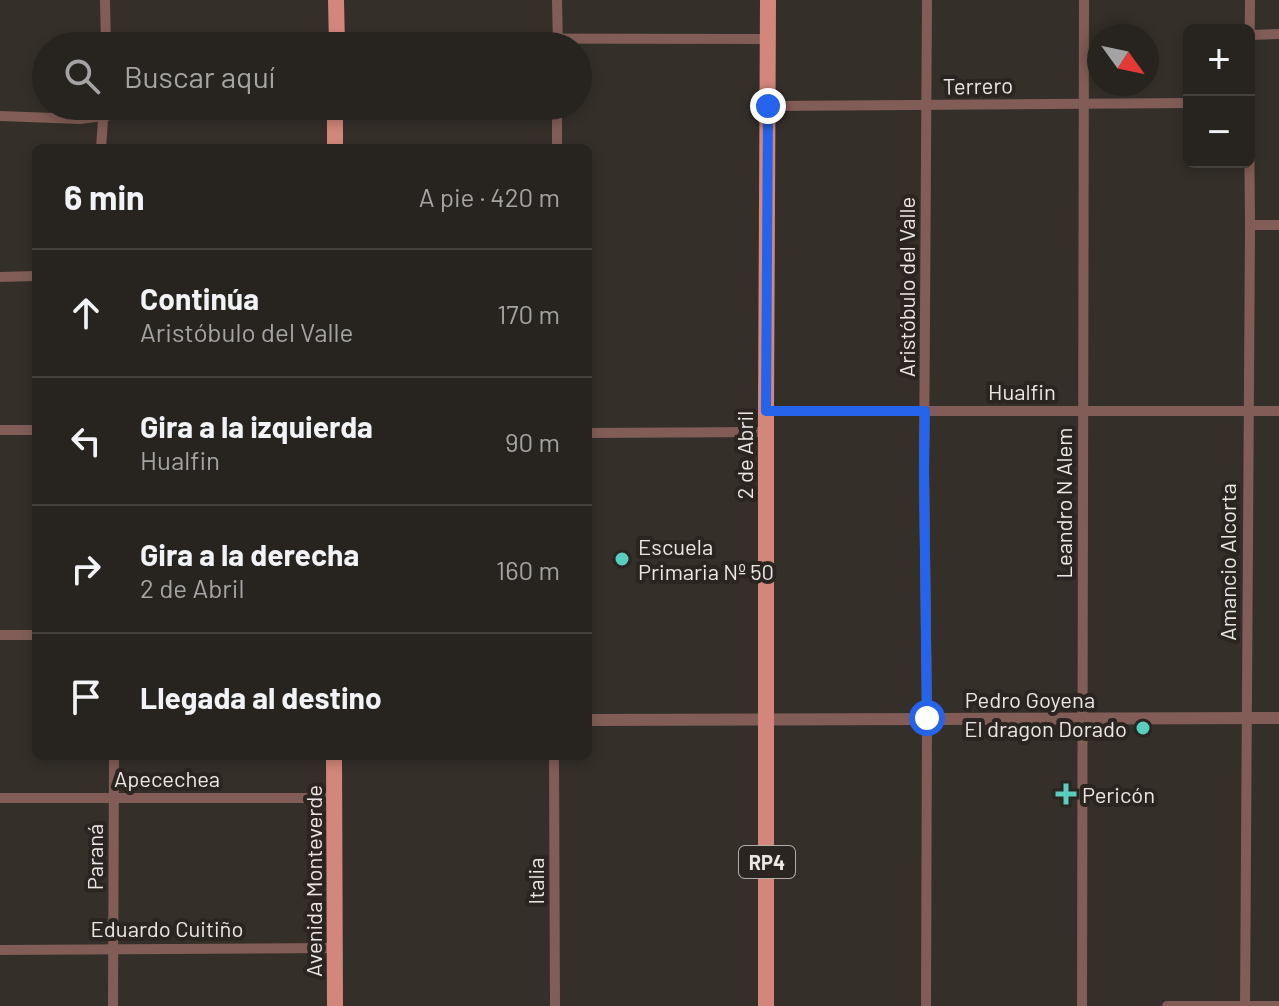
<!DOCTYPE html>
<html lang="es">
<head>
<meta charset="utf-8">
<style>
	:root { --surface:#27231f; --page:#2f2b28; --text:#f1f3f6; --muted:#a4a4a4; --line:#43403d }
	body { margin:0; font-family:Barlow,sans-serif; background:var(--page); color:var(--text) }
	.controls { position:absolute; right:24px; top:24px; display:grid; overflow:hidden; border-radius:12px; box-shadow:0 4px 12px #0003 }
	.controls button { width:72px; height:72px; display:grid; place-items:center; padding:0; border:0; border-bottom:2px solid var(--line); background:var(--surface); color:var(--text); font:40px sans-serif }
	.compass { position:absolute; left:1087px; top:24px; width:72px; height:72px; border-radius:50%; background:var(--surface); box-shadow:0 4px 12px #0003; rotate:123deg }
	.stop { position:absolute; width:24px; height:24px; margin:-18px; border:6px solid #2563eb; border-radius:50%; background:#fff }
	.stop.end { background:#2563eb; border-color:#fff; box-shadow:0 2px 8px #0008 }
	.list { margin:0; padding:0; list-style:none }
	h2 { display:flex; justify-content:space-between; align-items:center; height:104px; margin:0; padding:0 32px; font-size:34px }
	h2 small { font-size:26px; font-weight:400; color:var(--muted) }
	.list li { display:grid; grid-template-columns:52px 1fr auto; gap:24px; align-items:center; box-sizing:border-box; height:128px; padding:0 32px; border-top:2px solid var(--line) }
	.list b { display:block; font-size:30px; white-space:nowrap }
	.list p { margin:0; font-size:26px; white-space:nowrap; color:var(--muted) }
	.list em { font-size:26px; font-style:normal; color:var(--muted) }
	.icon { flex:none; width:44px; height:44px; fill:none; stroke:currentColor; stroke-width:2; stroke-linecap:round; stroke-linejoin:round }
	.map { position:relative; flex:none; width:1279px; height:1006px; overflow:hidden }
	.search { position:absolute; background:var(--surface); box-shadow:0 4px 12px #0003; left:32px; top:32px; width:560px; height:88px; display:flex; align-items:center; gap:20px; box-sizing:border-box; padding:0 28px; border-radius:44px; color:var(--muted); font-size:30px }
	.panel { position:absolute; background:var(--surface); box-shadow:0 4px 12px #0003; left:32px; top:144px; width:560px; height:616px; border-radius:12px }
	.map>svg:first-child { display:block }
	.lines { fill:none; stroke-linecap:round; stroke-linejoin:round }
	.minor { stroke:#825d57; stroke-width:10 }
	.tertiary { stroke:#825d57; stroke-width:12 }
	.primary { stroke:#d3877c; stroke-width:16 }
	.route { stroke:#2563eb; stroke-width:10 }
	.poi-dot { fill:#59cebe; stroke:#2a2520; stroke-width:3 }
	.labels { text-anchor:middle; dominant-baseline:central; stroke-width:8; stroke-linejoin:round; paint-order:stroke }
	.shield { fill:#2a2520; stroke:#b1ada9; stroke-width:2 }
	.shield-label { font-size:20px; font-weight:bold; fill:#ebe7e4 }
	.street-label { font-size:22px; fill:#ebe7e4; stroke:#2a2520 }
	.poi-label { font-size:22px; fill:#ebe7e4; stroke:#2a2520; text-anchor:start }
</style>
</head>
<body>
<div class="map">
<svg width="1279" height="1006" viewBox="0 0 1279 1006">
	<rect width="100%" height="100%" fill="#342f29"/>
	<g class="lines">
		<g class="minor">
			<polyline points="105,0 106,46"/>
			<polyline points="557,0 558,46"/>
			<polyline points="1250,35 1279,34"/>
			<polyline points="337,38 768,39"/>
			<polyline points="1249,93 1250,0"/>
			<polyline points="768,106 1189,103"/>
			<polyline points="0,116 80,119 119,114 335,112"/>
			<polyline points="101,148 104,106"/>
			<polyline points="557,148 557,106"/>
			<polyline points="1250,225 1279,225"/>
			<polyline points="0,277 36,276"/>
			<polyline points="766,411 1279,411"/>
			<polyline points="0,430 36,430"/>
			<polyline points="588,433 766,432"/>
			<polyline points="0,635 36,635"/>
			<polyline points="554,756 555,1006"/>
			<polyline points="0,798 334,798"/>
			<polyline points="0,950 335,948"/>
			<polyline points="113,1006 114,756"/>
			<polyline points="926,1006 927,718 924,470 927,0"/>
			<polyline points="1082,1006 1084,0"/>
			<polyline points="1167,1006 1279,1006"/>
			<polyline points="1245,1006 1250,225 1249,118"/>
		</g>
		<polyline class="tertiary" points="588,720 1279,718"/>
		<g class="primary">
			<polyline points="336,0 337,46"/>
			<polyline points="335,148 335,106"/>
			<polyline points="334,756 335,1006"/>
			<polyline points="766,1006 766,411 768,0"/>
		</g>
	</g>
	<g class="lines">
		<polyline class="route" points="768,106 766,411 925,411 924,470 927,718"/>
	</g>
	<g class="poi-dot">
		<circle cx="622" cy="559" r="8"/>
		<circle cx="1143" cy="728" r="8"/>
		<path d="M1062 782h8v8h8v8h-8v8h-8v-8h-8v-8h8z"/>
	</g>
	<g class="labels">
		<rect class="shield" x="739" y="846" width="56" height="32" rx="6"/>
		<g class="shield-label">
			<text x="767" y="862">RP4</text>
		</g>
		<g class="street-label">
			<text transform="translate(978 85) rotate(-1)">Terrero</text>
			<text transform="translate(906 287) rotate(-90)">Aristóbulo del Valle</text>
			<text x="1022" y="391">Hualfin</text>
			<text transform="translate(744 455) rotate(-90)">2 de Abril</text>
			<text transform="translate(1063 503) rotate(-90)">Leandro N Alem</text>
			<text transform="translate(1227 562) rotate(-90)">Amancio Alcorta</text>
			<text x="1030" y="699">Pedro Goyena</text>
			<text x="167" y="778">Apecechea</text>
			<text transform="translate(94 857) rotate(-90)">Paraná</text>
			<text transform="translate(313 881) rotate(-90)">Avenida Monteverde</text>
			<text transform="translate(535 881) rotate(-90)">Italia</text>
			<text x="167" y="928">Eduardo Cuitiño</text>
		</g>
		<g class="poi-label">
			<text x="638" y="546">Escuela<tspan x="638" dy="25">Primaria Nº 50</tspan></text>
			<text x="1127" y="728" text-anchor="end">El dragon Dorado</text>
			<text x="1082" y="794">Pericón</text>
		</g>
	</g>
</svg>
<div class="controls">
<button>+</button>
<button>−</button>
</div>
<svg class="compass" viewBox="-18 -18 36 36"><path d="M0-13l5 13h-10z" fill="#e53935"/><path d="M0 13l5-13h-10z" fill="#a4a4a4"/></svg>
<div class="stop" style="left:927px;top:718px"></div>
<div class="stop end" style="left:768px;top:106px"></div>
<div class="search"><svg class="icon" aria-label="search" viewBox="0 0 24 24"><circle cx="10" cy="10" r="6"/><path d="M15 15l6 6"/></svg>Buscar aquí</div>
<section class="panel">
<h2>6 min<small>A pie · 420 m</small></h2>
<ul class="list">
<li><svg class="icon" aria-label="ahead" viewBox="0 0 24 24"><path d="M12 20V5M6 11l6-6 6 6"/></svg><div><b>Continúa</b><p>Aristóbulo del Valle</p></div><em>170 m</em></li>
<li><svg class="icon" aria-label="left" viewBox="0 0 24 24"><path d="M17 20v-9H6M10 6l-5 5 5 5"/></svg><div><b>Gira a la izquierda</b><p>Hualfin</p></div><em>90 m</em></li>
<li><svg class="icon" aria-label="right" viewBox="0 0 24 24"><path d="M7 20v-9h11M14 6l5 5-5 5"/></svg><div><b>Gira a la derecha</b><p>2 de Abril</p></div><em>160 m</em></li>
<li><svg class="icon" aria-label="arrive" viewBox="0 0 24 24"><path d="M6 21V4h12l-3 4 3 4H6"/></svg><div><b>Llegada al destino</b></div></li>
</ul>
</section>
</div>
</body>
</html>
